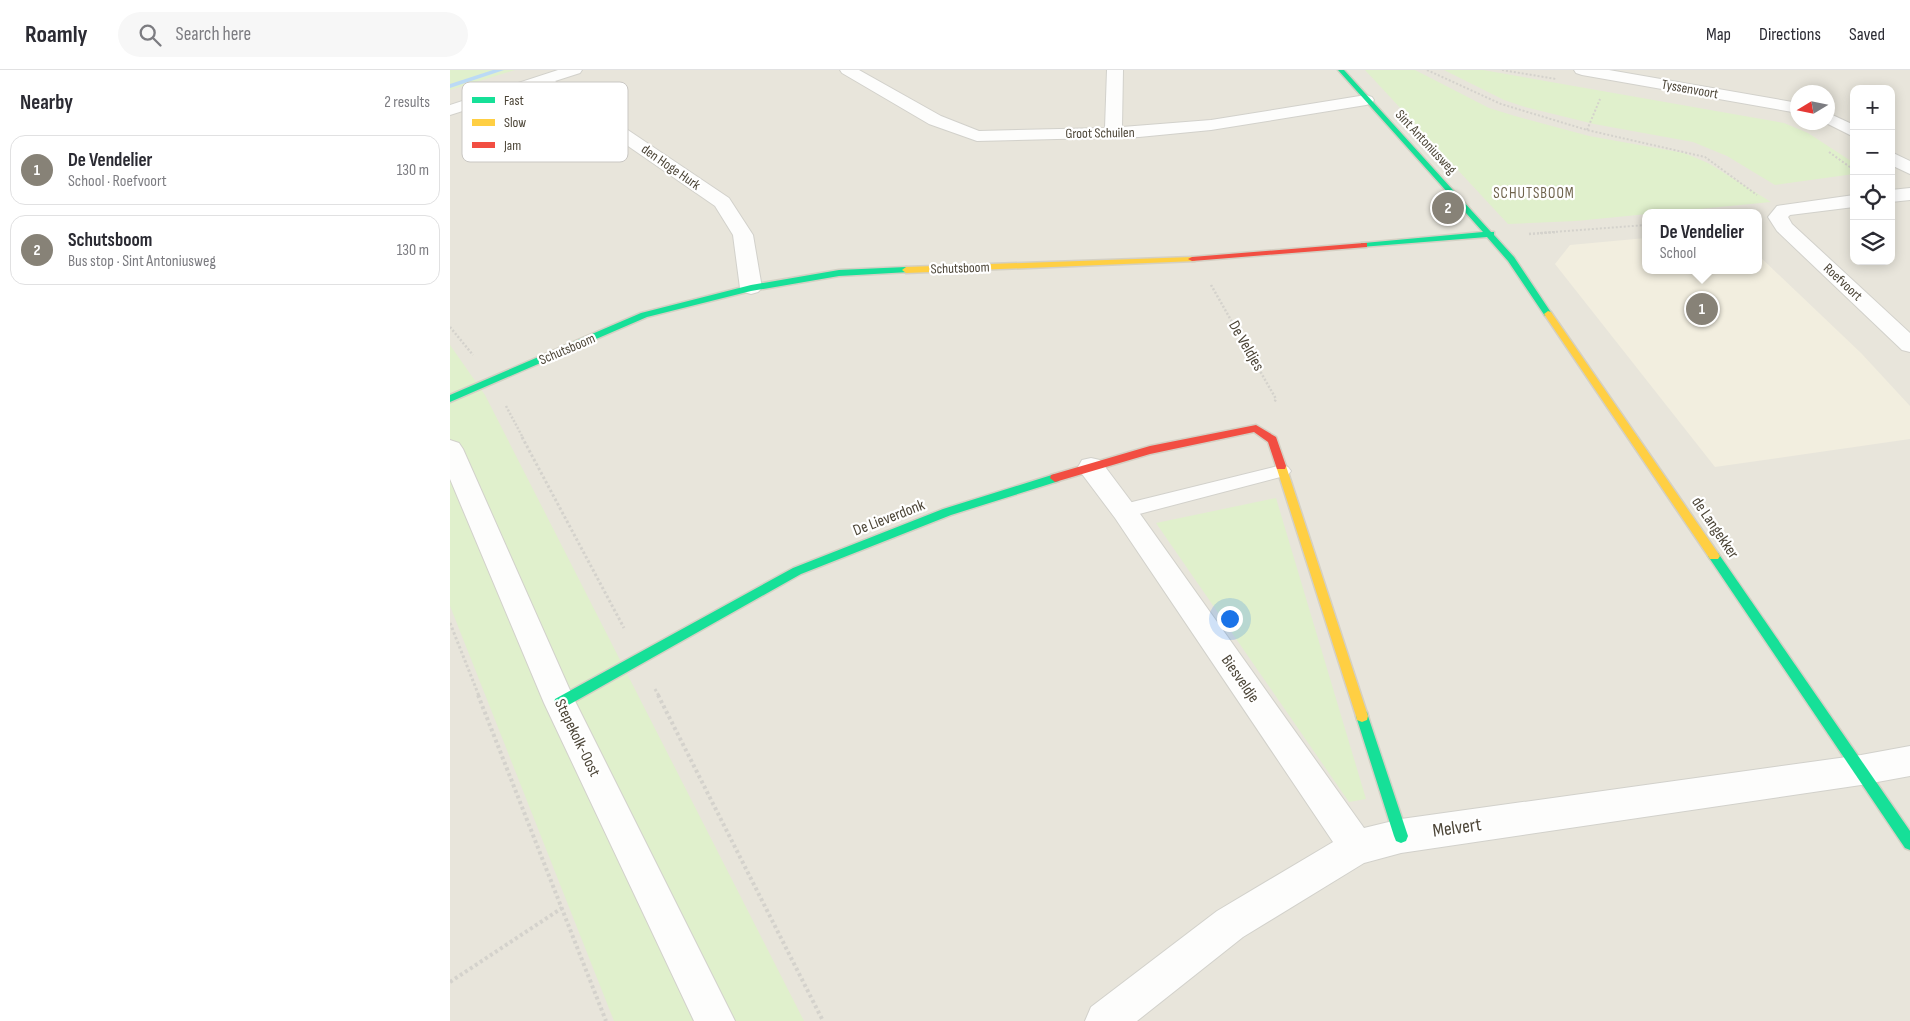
<!DOCTYPE html>
<html lang="en">
<head>
<meta charset="utf-8">
<style>
	:root { --surface:#fff; --page:#f7f7f7; --text:#2b2b33; --muted:#7c7c81; --line:#e1e1e2; --accent:#878277 }
	body { margin:0; font-family:"Sofia Sans Condensed",sans-serif; background:var(--page); color:var(--text) }
	.controls { position:absolute; right:15px; top:15px; display:grid; overflow:hidden; border-radius:10px; box-shadow:0 2px 12px #0003 }
	.controls button { width:45px; height:45px; display:grid; place-items:center; padding:0; border:0; border-bottom:1px solid var(--line); background:var(--surface); color:var(--text); font:25px sans-serif }
	.compass { position:absolute; left:1340px; top:15px; width:45px; height:45px; border-radius:50%; background:var(--surface); box-shadow:0 2px 12px #0003; rotate:260deg }
	.you { position:absolute; left:779px; top:548px; width:18px; height:18px; margin:-12px; border:4px solid #fff; border-radius:50%; background:#1a73e8; box-shadow:0 0 0 8px #1a73e833 }
	.badge { display:grid; place-items:center; width:32px; height:32px; border-radius:50%; background:var(--accent); color:#fff; font-size:16px; font-weight:700 }
	.pin { position:absolute; translate:-50% -50%; border:2px solid #fff; box-shadow:0 1px 5px #0006 }
	.popup { position:absolute; left:1192px; top:139px; width:120px; height:65px; box-sizing:border-box; display:grid; place-content:center; border-radius:10px; background:var(--surface); filter:drop-shadow(0 1px 4px #0005); font-size:16px; white-space:nowrap; color:var(--muted) }
	.popup b { font-size:19px; color:var(--text) }
	.popup::after { content:''; position:absolute; left:50%; top:100%; margin-left:-10px; border:10px solid transparent; border-top-color:var(--surface) }
	.list { margin:0; padding:0; list-style:none }
	h2 { display:flex; justify-content:space-between; align-items:center; height:65px; margin:0; padding:0 20px; font-size:21px }
	h2 small { font-size:16px; font-weight:400; color:var(--muted) }
	.list li { display:grid; grid-template-columns:32px 1fr auto; gap:15px; align-items:center; box-sizing:border-box; height:70px; margin:0 10px 10px; padding:0 10px; border:1px solid var(--line); border-radius:15px }
	.list b { display:block; font-size:19px; white-space:nowrap }
	.list p { margin:0; font-size:16px; white-space:nowrap; color:var(--muted) }
	.list em { font-size:16px; font-style:normal; color:var(--muted) }
	.icon { flex:none; width:28px; height:28px; fill:none; stroke:currentColor; stroke-width:2; stroke-linecap:round; stroke-linejoin:round }
	.map { position:relative; flex:none; width:1460px; height:951px; overflow:hidden }
	header { display:flex; align-items:center; gap:30px; box-sizing:border-box; height:70px; padding:0 25px; background:var(--surface); border-bottom:1px solid var(--line) }
	header strong { font-size:24px }
	nav { display:flex; gap:28px; margin-inline-start:auto; font-size:18px }
	.search { width:350px; height:45px; background:var(--page); display:flex; align-items:center; gap:12px; box-sizing:border-box; padding:0 18px; border-radius:28px; color:var(--muted); font-size:19px }
	main { display:flex }
	aside { flex:1; background:var(--surface) }
	.map>svg:first-child { display:block }
	.residential { fill:#e8e5db; fill-rule:evenodd }
	.education { fill:#f2eedf }
	.green { fill:#e0f0cc }
	.lines { fill:none; stroke-linecap:round; stroke-linejoin:round }
	.stream { fill:#bbdaf5; fill-rule:evenodd }
	.lane-casing { stroke:#d2d1cb; stroke-width:2 }
	.street-casing { stroke:#d2d1cb; stroke-width:2 }
	.fast-casing { stroke:#d4d0c4; stroke-width:3 }
	.slow-casing { stroke:#d4d0c4; stroke-width:3 }
	.jam-casing { stroke:#d4d0c4; stroke-width:3 }
	.path-far3 { stroke:#d4d2cc; stroke-width:2; stroke-dasharray:2 2; stroke-linecap:butt }
	.path-far2 { stroke:#d4d2cc; stroke-width:2.5; stroke-dasharray:2 2; stroke-linecap:butt }
	.path-far1 { stroke:#d4d2cc; stroke-width:3; stroke-dasharray:2.5 2.5; stroke-linecap:butt }
	.path { stroke:#d4d2cc; stroke-width:4; stroke-dasharray:3 3; stroke-linecap:butt }
	.lane { fill:#fdfdfc; fill-rule:evenodd }
	.street { fill:#fdfdfc; fill-rule:evenodd }
	.fast { fill:#16e098; fill-rule:evenodd }
	.slow { fill:#ffcf43; fill-rule:evenodd }
	.jam { fill:#f24e42; fill-rule:evenodd }
	.labels { text-anchor:middle; dominant-baseline:central; stroke-width:4.5; stroke-linejoin:round; paint-order:stroke }
	.far-street-label { font-size:14px; fill:#4c4537; stroke:#fff }
	.far-neighbourhood-label { font-size:15px; letter-spacing:1px; fill:#70644d; stroke:#fff }
	.street-label { font-size:16px; fill:#4c4537; stroke:#fff }
	.near-street-label { font-size:19px; fill:#4c4537; stroke:#fff }
	.key { fill:#fff; stroke:#c9c7c3; stroke-width:1 }
	.key-label { font-size:14px; fill:#4c4537 }
</style>
</head>
<body>
<header>
<strong>Roamly</strong>
<div class="search"><svg class="icon" aria-label="search" viewBox="0 0 24 24"><circle cx="10" cy="10" r="6"/><path d="M15 15l6 6"/></svg>Search here</div>
<nav><a>Map</a><a>Directions</a><a>Saved</a></nav>
</header>
<main>
<aside>
<h2>Nearby<small>2 results</small></h2>
<ul class="list">
<li><span class="badge">1</span><div><b>De Vendelier</b><p>School · Roefvoort</p></div><em>130 m</em></li>
<li><span class="badge">2</span><div><b>Schutsboom</b><p>Bus stop · Sint Antoniusweg</p></div><em>130 m</em></li>
</ul>
</aside>
<div class="map">
<svg width="1460" height="951" viewBox="0 0 1460 951">
	<rect width="100%" height="100%" fill="#f4f3ee"/>
	<path class="residential" d="M0 0H1460V951H0ZM1404 19H1441V191H1404ZM1348 22H1378V52H1348ZM1196 143H1308V200H1196Z"/>
	<polygon class="education" points="1196,168 1196,200 1308,200 1308,185 1411,283 1460,336 1460,369 1265,397 1105,194 1120,175"/>
	<g class="green">
		<polygon points="0,0 65,0 0,20"/>
		<polygon points="915,0 965,0 1039,38 1065,46 1139,66 1234,83 1258,93 1321,132 1126,151 1058,154"/>
		<polygon points="994,0 1033,0 1334,53 1358,63 1404,93 1404,104 1325,115 1277,86 1243,72 1144,54 1075,37 1054,30"/>
		<polygon points="0,275 35,325 354,951 164,951 0,536"/>
		<polygon points="826,428 916,729 899,732 706,453"/>
	</g>
	<g class="lines">
		<polygon class="stream" points="43,0 54,0 0,18 0,14"/>
		<defs>
			<polygon id="lane" points="832,395 838,397 841,401 838,405 674,448 668,446 665,441 668,436 674,434"/>
			<g id="street">
				<polygon points="108,0 132,0 130,3 105,11 279,128 303,165 312,218 308,222 301,224 294,222 290,218 283,165 265,136 91,16 0,45 0,35"/>
				<polygon points="390,0 409,0 491,46 529,61 655,58 657,0 673,0 672,57 761,50 916,25 922,27 924,30 922,33 916,35 761,60 689,67 527,71 479,54 392,3"/>
				<polygon points="1124,0 1159,0 1348,33 1348,43 1132,5 1126,3"/>
				<polygon points="1378,43 1404,55 1404,67 1374,52 1378,52"/>
				<polygon points="1441,82 1460,91 1460,104 1441,95"/>
				<polygon points="1460,118 1460,130 1441,132 1441,120"/>
				<polygon points="1404,125 1404,137 1340,145 1338,147 1342,154 1460,263 1460,282 1452,280 1327,161 1318,147 1327,136"/>
				<polygon points="0,370 9,373 13,379 123,627 285,951 244,951 94,633 0,409"/>
				<polygon points="641,388 650,390 683,434 914,758 951,749 1411,685 1460,676 1460,706 1411,715 951,783 914,793 793,867 687,951 635,951 641,937 767,841 883,772 665,448 632,404 628,397 632,390"/>
			</g>
			<g id="fast">
				<polygon points="888,0 894,0 1041,162 1044,162 1044,165 1064,187 1102,244 1101,246 1095,246 1058,191 1037,167 911,177 911,173 914,173 1033,162"/>
				<polygon points="456,197 459,198 459,202 389,206 301,221 197,247 0,332 0,325 191,243 301,215 389,200"/>
				<polygon points="605,404 609,405 610,408 609,411 501,445 351,504 115,637 110,639 105,637 104,633 105,629 343,498 493,439"/>
				<polygon points="1264,482 1268,483 1460,761 1460,780 1455,778 1260,489 1258,486 1260,483"/>
				<polygon points="912,640 917,642 918,646 958,766 956,771 951,773 946,771 944,766 906,646 907,642"/>
			</g>
			<g id="slow">
				<polygon points="742,187 746,189 745,191 456,203 452,200 456,197"/>
				<polygon points="1098,241 1101,242 1268,483 1270,486 1268,489 1260,489 1094,244"/>
				<polygon points="831,392 836,396 918,646 917,650 912,652 907,650 906,646 826,396"/>
			</g>
			<g id="jam">
				<polygon points="914,173 917,173 917,177 742,191 738,189 742,187"/>
				<polygon points="806,355 826,367 836,396 835,399 827,399 818,372 804,362 700,384 605,412 600,408 601,405 700,376"/>
			</g>
		</defs>
		<use href="#lane" class="lane-casing"/>
		<use href="#street" class="street-casing"/>
		<use href="#fast" class="fast-casing"/>
		<use href="#slow" class="slow-casing"/>
		<use href="#jam" class="jam-casing"/>
		<g class="path-far3">
			<polyline points="977,0 1051,34 1137,60 1255,87 1307,125"/>
			<polyline points="1052,0 1106,9"/>
			<polyline points="1137,60 1150,29"/>
			<polyline points="1379,82 1404,100"/>
			<polyline points="1090,163 1196,155"/>
		</g>
		<g class="path-far2">
			<polyline points="1079,164 1107,162"/>
			<polyline points="761,215 826,329 824,333"/>
			<polyline points="0,257 23,285"/>
			<polyline points="56,336 73,368"/>
		</g>
		<g class="path-far1">
			<polyline points="72,367 174,558"/>
			<polyline points="0,553 29,626"/>
			<polyline points="205,619 209,626"/>
		</g>
		<g class="path">
			<polyline points="28,625 156,951"/>
			<polyline points="208,625 373,951"/>
			<polyline points="0,912 112,838"/>
		</g>
		<use href="#lane" class="lane"/>
		<use href="#street" class="street"/>
		<use href="#fast" class="fast"/>
		<use href="#slow" class="slow"/>
		<use href="#jam" class="jam"/>
	</g>
	<g class="labels">
		<g class="far-street-label">
			<text transform="translate(1240 19) rotate(10)">Tyssenvoort</text>
			<text transform="translate(650 63) rotate(-1)">Groot Schuilen</text>
			<text transform="translate(976 72) rotate(47)">Sint Antoniusweg</text>
			<text transform="translate(221 97) rotate(35)">den Hoge Hurk</text>
			<text transform="translate(510 198) rotate(-2)">Schutsboom</text>
			<text transform="translate(1393 212) rotate(43)">Roefvoort</text>
			<text transform="translate(117 279) rotate(-23)">Schutsboom</text>
		</g>
		<g class="far-neighbourhood-label">
			<text x="1084" y="123">SCHUTSBOOM</text>
		</g>
		<g class="street-label">
			<text transform="translate(796 276) rotate(60)">De Veldjes</text>
			<text transform="translate(439 448) rotate(-21)">De Lieverdonk</text>
			<text transform="translate(1265 458) rotate(56)">de Langekker</text>
			<text transform="translate(790 609) rotate(55)">Biesveldje</text>
			<text transform="translate(127 668) rotate(64)">Stepekolk-Oost</text>
		</g>
		<g class="near-street-label">
			<text transform="translate(1007 758) rotate(-8)">Melvert</text>
		</g>
	</g>
	<rect x="12" y="12" width="166" height="80" rx="8" class="key"/>
	<rect x="22" y="27" width="23" height="6" fill="#16e098"/>
	<rect x="22" y="49" width="23" height="7" fill="#ffcf43"/>
	<rect x="22" y="72" width="23" height="6" fill="#f24e42"/>
	<g class="key-label">
		<text x="54" y="35">Fast</text>
		<text x="54" y="57">Slow</text>
		<text x="54" y="80">Jam</text>
	</g>
</svg>
<div class="controls">
<button>+</button>
<button>−</button>
<button><svg class="icon" aria-label="locate" viewBox="0 0 24 24"><circle cx="12" cy="12" r="6"/><path d="M12 2v4M12 18v4M2 12h4M18 12h4"/></svg></button>
<button><svg class="icon" aria-label="layers" viewBox="0 0 24 24"><path d="M12 4l9 5-9 5-9-5zM3 14l9 5 9-5"/></svg></button>
</div>
<svg class="compass" viewBox="-18 -18 36 36"><path d="M0-13l5 13h-10z" fill="#e53935"/><path d="M0 13l5-13h-10z" fill="#7c7c81"/></svg>
<div class="you"></div>
<div class="pin badge" style="left:1252px;top:239px">1</div>
<div class="popup"><b>De Vendelier</b>School</div>
<div class="pin badge" style="left:998px;top:138px">2</div>
</div>
</main>
</body>
</html>
